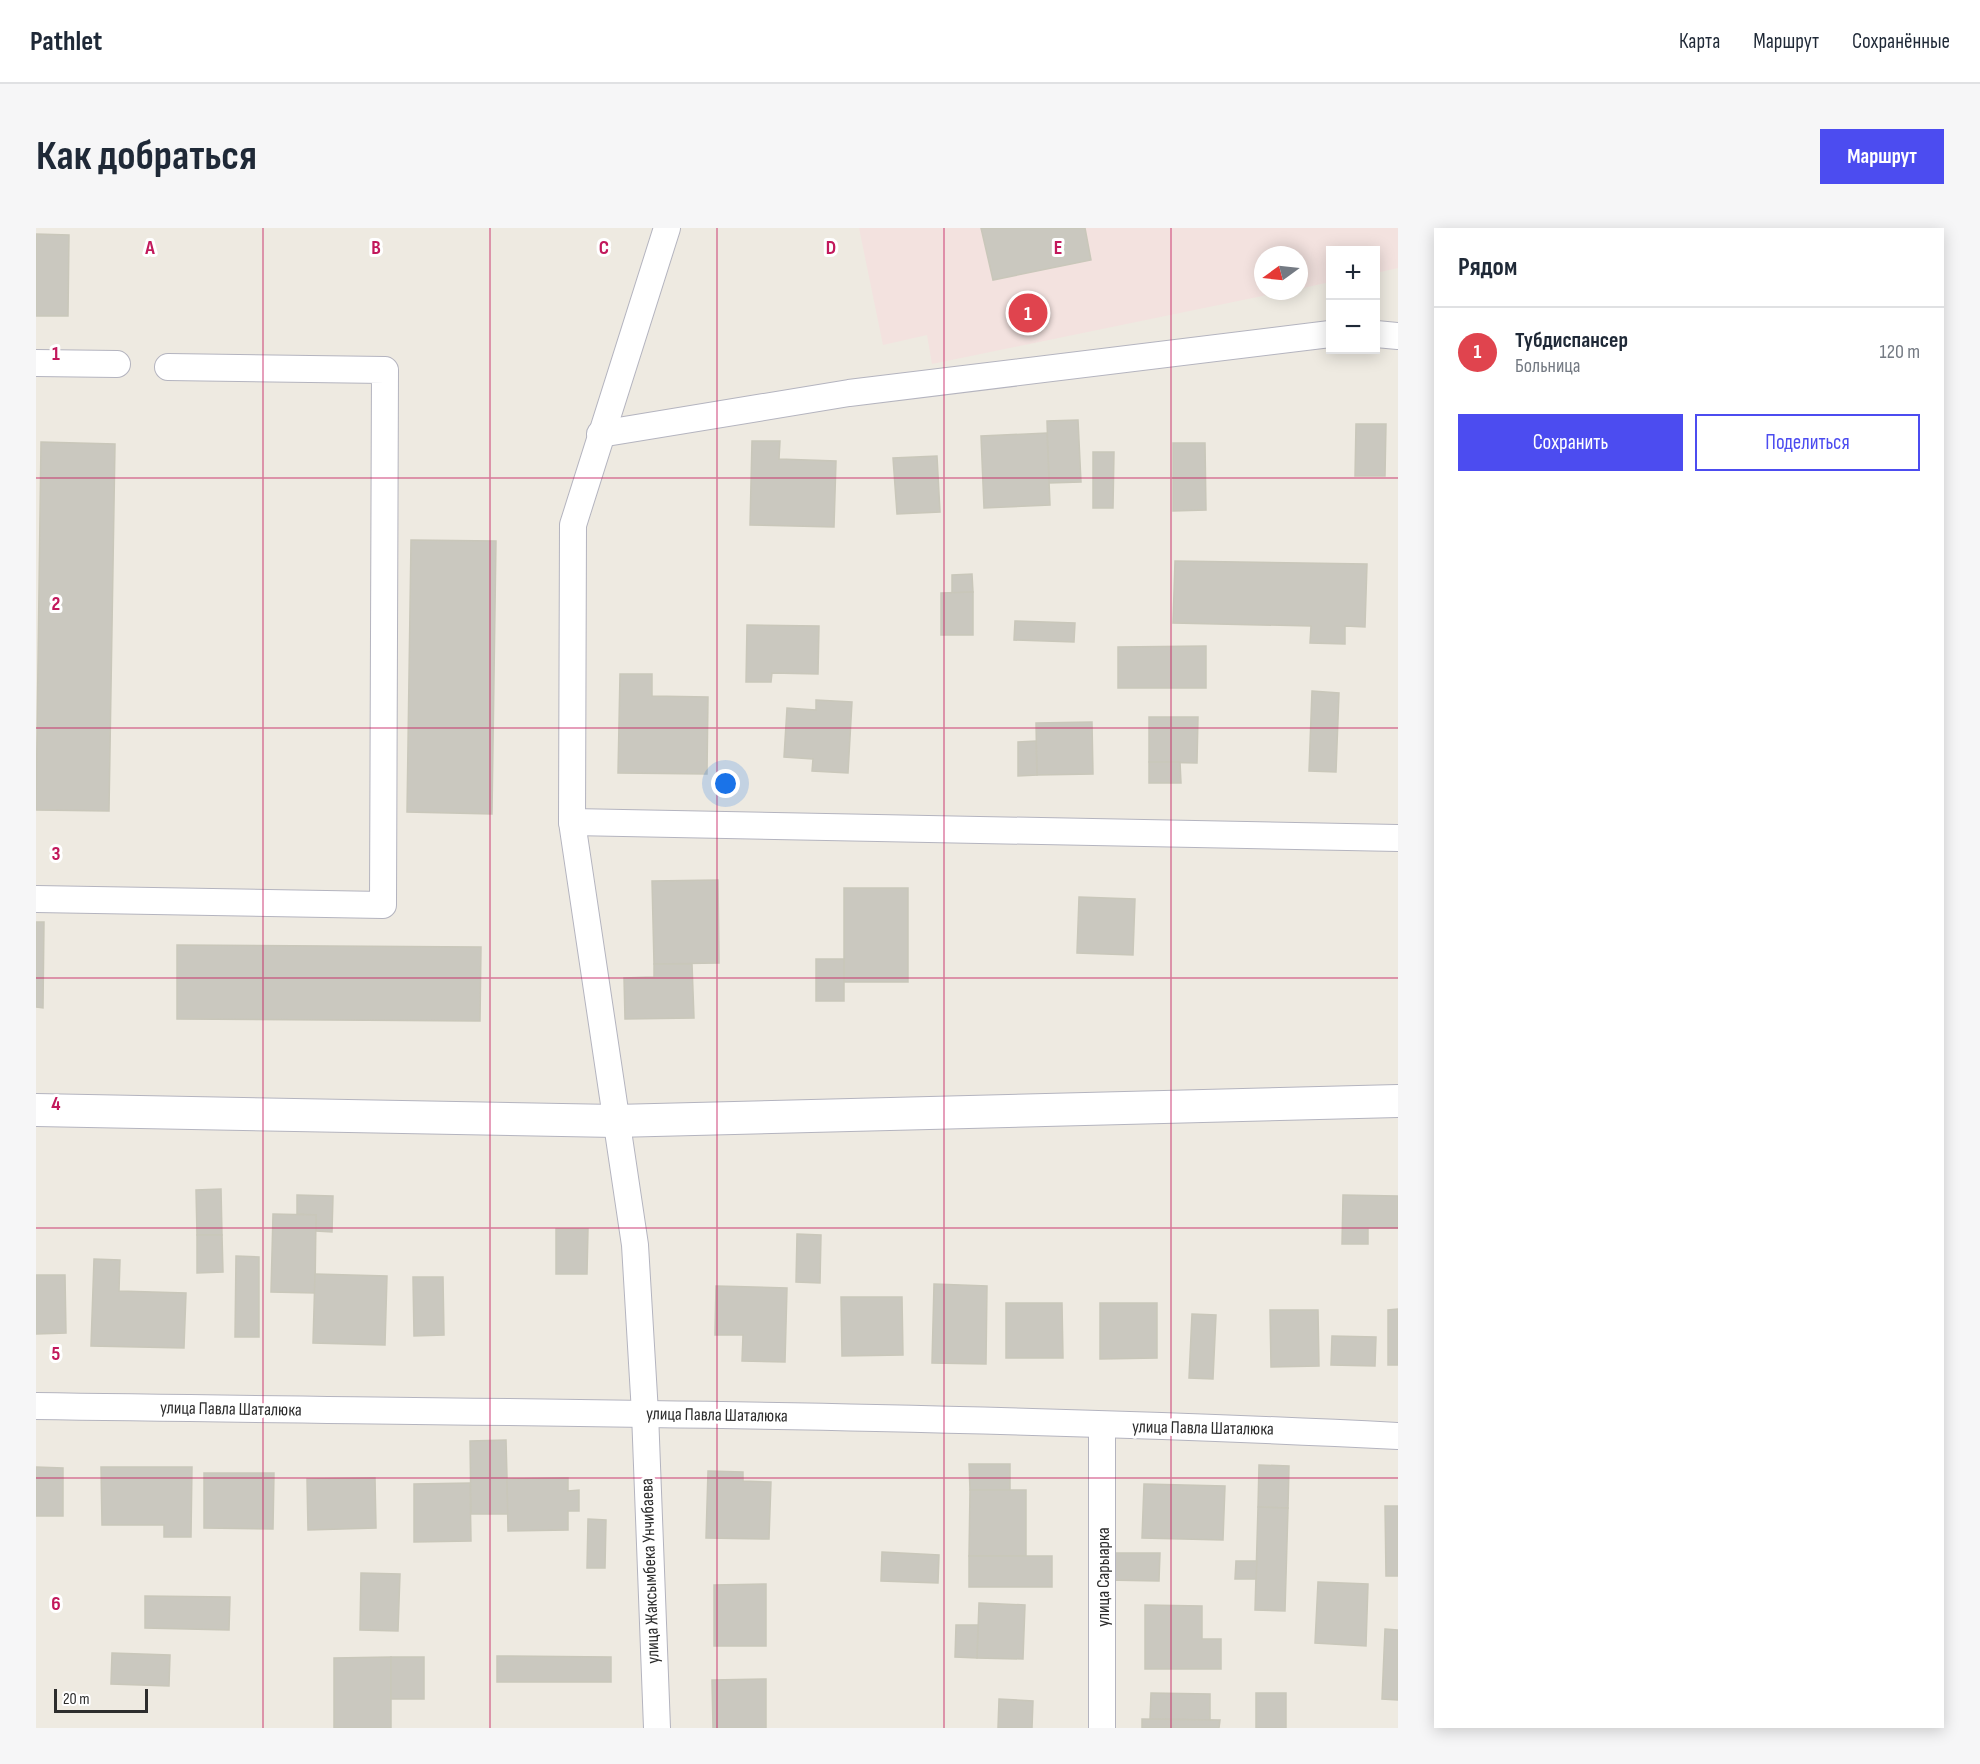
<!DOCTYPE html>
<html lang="ru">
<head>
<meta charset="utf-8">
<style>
	:root { --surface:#fff; --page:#f6f6f7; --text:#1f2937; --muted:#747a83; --line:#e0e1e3; --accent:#4c4cf0 }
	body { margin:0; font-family:"Sofia Sans Condensed",sans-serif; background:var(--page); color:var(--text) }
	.controls { position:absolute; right:18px; top:18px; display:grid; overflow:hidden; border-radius:0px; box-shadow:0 3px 15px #0003 }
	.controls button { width:54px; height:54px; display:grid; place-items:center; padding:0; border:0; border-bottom:2px solid var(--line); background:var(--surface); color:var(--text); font:30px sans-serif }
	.compass { position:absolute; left:1218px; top:18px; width:54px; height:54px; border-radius:50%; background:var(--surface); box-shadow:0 3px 15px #0003; rotate:255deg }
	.scale { position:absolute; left:18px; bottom:15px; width:94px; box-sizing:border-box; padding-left:6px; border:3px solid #2d2d2d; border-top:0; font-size:16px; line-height:21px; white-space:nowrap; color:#2d2d2d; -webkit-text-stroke:4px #fff; paint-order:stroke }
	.you { position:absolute; left:690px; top:556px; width:21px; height:21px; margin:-15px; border:4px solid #fff; border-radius:50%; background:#1a73e8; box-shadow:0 0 0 9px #1a73e833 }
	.badge { display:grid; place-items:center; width:39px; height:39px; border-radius:50%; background:var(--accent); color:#fff; font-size:20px; font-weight:700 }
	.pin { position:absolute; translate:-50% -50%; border:3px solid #fff; box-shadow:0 2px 6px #0006 }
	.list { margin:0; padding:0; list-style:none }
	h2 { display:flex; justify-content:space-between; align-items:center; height:78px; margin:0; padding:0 24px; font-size:26px }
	h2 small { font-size:20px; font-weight:400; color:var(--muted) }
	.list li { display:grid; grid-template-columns:39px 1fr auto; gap:18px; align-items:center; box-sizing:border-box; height:90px; padding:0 24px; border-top:2px solid var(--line) }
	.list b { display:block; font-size:22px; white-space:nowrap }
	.list p { margin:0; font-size:20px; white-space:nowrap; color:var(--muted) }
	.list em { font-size:20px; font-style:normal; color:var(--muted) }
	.actions { display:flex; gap:12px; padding:18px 24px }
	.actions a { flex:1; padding:14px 0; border:2px solid var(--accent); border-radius:0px; text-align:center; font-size:21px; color:var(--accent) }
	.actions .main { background:var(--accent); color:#fff }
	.map { position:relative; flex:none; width:1362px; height:1500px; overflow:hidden; border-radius:0px }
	header { display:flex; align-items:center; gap:36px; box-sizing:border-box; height:84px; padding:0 30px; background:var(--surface); border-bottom:2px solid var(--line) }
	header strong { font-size:28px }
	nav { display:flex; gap:33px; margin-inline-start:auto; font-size:21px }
	.intro { display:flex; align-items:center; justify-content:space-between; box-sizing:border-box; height:144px; padding:0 36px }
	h1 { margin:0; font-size:42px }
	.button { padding:15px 27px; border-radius:0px; background:var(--accent); color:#fff; font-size:21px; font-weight:700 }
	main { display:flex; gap:36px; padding:0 36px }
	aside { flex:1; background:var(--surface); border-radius:0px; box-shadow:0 3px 15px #0003 }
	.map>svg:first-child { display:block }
	.medical { fill:#f3e2df }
	.building { fill:#cac8bf; stroke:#c9c7ba; stroke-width:1.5 }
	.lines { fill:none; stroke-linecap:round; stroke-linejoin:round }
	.minor-casing { stroke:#b4b4bf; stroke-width:28 }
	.tertiary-casing { stroke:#b4b4bf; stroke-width:34 }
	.minor { stroke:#fff; stroke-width:26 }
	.tertiary { stroke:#fff; stroke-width:32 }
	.grid { fill:none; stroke:#c2185b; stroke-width:1.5; stroke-opacity:0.55 }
	.labels { text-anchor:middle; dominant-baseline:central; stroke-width:6; stroke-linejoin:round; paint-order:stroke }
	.street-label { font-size:18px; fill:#2d2d2d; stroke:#fff }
	.grid-label { font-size:20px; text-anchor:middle; font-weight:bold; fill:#c2185b; stroke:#fff; stroke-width:6; stroke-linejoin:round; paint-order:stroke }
</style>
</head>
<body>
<header>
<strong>Pathlet</strong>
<nav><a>Карта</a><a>Маршрут</a><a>Сохранённые</a></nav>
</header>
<div class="intro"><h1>Как добраться</h1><a class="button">Маршрут</a></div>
<main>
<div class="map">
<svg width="1362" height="1500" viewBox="0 0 1362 1500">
	<rect width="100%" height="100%" fill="#eeeae1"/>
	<polygon class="medical" points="823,0 1362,0 1362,40 1340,45 1340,22 1294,22 1294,54 1263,61 1263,27 1227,27 1227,63 1251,63 896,136 891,107 847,117"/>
	<g class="building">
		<polygon points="945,0 1049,0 1055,32 957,52"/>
		<polygon points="0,6 33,7 32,88 0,88"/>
		<polygon points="1042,192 1045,254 1013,255 1011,193"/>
		<polygon points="1320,196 1350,196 1349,248 1319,248"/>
		<polygon points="1011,205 1014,277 948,280 945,208"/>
		<polygon points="716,213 744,213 743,231 800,233 798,299 714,297"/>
		<polygon points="5,214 79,216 73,583 0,582"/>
		<polygon points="1137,215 1169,215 1170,282 1137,283"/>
		<polygon points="1057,224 1078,224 1077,280 1057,280"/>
		<polygon points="901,228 904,284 861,286 857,230"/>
		<polygon points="375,312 460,313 456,586 371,584"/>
		<polygon points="1139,333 1331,336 1329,399 1309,398 1309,416 1274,415 1275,398 1137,395"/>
		<polygon points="936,346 937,364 916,365 916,347"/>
		<polygon points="937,364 937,407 905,407 905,365"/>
		<polygon points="979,393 1039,395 1038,414 978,412"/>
		<polygon points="711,397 783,398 782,446 736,445 735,454 710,454"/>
		<polygon points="1170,418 1170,460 1082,460 1082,419"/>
		<polygon points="584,446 616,446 616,468 672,469 671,546 582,545"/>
		<polygon points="1276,463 1303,465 1300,544 1273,543"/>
		<polygon points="780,472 816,474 812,545 776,543 777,531 748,529 751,480 780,482"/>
		<polygon points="1113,489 1162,489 1161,535 1113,534"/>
		<polygon points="1056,494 1057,546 1001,547 1000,495"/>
		<polygon points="1000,513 1001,547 982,548 982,514"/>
		<polygon points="1113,534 1144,534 1145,555 1113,555"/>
		<polygon points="682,652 683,735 618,736 616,653"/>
		<rect x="808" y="660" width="64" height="94"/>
		<polygon points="1043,669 1099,671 1097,727 1041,725"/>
		<polygon points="0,694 8,694 7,780 0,779"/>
		<polygon points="141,717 445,719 444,793 141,791"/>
		<rect x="780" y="731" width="28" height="42"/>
		<polygon points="618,736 656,736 658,790 589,791 588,750 618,749"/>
		<polygon points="185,961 186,1007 161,1007 160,962"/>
		<polygon points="261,967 297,968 296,1004 280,1003 280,987 261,986"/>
		<polygon points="1307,967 1362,968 1362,1000 1332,1000 1332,1016 1306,1016"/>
		<polygon points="237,986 280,987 279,1065 235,1064"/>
		<polygon points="520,1001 552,1001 551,1046 520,1046"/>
		<polygon points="761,1006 785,1007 784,1055 760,1054"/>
		<polygon points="161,1007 186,1007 187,1044 161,1045"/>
		<polygon points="200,1028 223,1029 223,1109 199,1109"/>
		<polygon points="58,1031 84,1032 83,1063 150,1065 148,1120 55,1118"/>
		<polygon points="279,1046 351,1048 349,1117 277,1115"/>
		<polygon points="0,1047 29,1047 30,1105 0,1106"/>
		<polygon points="377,1049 407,1049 408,1107 378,1108"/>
		<polygon points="898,1056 951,1058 950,1136 896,1135"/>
		<polygon points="680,1058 751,1060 749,1134 706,1133 707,1107 679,1107"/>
		<polygon points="805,1069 866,1069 867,1127 806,1128"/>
		<polygon points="970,1075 1026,1075 1027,1130 970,1130"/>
		<polygon points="1064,1075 1121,1075 1121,1130 1064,1131"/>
		<polygon points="1362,1081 1362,1137 1352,1137 1352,1082"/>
		<polygon points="1234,1082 1282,1082 1283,1138 1235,1139"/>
		<polygon points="1156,1086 1180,1087 1177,1151 1153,1150"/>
		<polygon points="1296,1108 1340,1109 1339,1138 1295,1137"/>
		<polygon points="470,1212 472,1286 435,1286 434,1213"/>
		<polygon points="933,1236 974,1236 974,1262 934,1262"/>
		<polygon points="1223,1237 1253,1238 1252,1280 1222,1279"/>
		<polygon points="0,1239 27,1240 27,1288 0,1288"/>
		<polygon points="65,1239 156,1239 155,1309 128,1309 128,1297 66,1297"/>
		<polygon points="672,1243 707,1244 707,1253 735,1254 733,1311 670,1310"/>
		<polygon points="168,1245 238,1245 237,1301 168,1300"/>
		<polygon points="339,1250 340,1300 272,1302 271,1251"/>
		<polygon points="532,1250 532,1263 543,1262 543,1283 532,1283 532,1302 472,1303 471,1251"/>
		<polygon points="434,1255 435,1313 378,1314 378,1256"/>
		<polygon points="1108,1256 1189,1258 1187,1312 1106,1310"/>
		<polygon points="934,1262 990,1262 990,1328 933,1328"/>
		<polygon points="1349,1278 1362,1278 1362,1348 1350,1348"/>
		<polygon points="1222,1279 1252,1280 1249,1383 1219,1382"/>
		<polygon points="552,1291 570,1292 569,1340 551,1340"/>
		<polygon points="846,1324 903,1327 902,1355 845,1353"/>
		<polygon points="1070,1325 1124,1325 1123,1353 1069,1352"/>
		<rect x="933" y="1328" width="83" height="31"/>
		<polygon points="1200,1333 1221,1333 1220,1351 1199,1351"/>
		<polygon points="325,1345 364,1346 362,1403 324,1402"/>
		<polygon points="1282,1354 1332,1356 1330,1418 1279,1415"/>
		<polygon points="730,1356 730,1418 678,1418 678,1357"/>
		<polygon points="109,1368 194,1369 193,1402 109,1400"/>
		<polygon points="943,1375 989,1377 987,1431 941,1430"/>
		<polygon points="1109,1377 1166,1378 1166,1411 1185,1411 1185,1441 1109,1441"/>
		<polygon points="920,1397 942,1397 941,1430 919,1429"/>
		<polygon points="1349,1401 1362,1402 1362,1472 1346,1471"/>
		<polygon points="76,1425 134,1427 133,1458 75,1456"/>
		<polygon points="461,1428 575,1429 575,1454 461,1454"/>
		<polygon points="355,1429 355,1500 298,1500 298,1430"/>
		<rect x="355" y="1429" width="33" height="42"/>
		<polygon points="730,1451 730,1500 677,1500 676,1452"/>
		<polygon points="1115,1465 1174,1466 1174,1492 1114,1491"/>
		<rect x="1220" y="1465" width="30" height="35"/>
		<polygon points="963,1471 997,1473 996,1500 962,1500"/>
		<polygon points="1106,1491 1184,1492 1183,1500 1106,1500"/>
	</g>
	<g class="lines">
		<defs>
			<g id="minor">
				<polyline points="1340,106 1362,108"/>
				<polyline points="0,135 81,136"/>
				<polyline points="564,206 813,165 1294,106"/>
				<polyline points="536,594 1362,610"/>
				<polyline points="0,671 347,677 349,142 132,139"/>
				<path d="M0 1178C454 1185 908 1185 1362 1208"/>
				<polyline points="621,1500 609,1185 599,1017 536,594 537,297 631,0"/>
				<polyline points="1066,1500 1066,1198"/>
			</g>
			<polyline id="tertiary" points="0,882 579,893 1362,873"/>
		</defs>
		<use href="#minor" class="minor-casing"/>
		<use href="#tertiary" class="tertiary-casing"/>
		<use href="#minor" class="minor"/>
		<use href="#tertiary" class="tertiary"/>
	</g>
	<path class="grid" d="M227 0V1500M454 0V1500M681 0V1500M908 0V1500M1135 0V1500M0 250H1362M0 500H1362M0 750H1362M0 1000H1362M0 1250H1362"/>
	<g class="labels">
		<g class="street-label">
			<text transform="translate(195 1181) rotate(1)">улица Павла Шаталюка</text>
			<text transform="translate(681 1187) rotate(1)">улица Павла Шаталюка</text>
			<text transform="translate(1167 1200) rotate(1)">улица Павла Шаталюка</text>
			<text transform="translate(614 1343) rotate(-92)">улица Жаксымбека Унчибаева</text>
			<text transform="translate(1067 1349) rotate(-90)">улица Сарыарка</text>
		</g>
	</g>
	<g class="grid-label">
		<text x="114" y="26">A</text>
		<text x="340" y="26">B</text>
		<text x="568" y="26">C</text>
		<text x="795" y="26">D</text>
		<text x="1022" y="26">E</text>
		<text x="20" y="132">1</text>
		<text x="20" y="382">2</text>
		<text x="20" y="632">3</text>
		<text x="20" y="882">4</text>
		<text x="20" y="1132">5</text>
		<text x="20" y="1382">6</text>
	</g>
</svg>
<div class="controls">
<button>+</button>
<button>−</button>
</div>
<svg class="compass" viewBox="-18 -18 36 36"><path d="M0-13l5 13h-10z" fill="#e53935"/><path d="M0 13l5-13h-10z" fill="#747a83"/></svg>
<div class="scale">20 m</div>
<div class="you"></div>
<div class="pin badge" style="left:992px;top:85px;background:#e0444e">1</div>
</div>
<aside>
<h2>Рядом<small></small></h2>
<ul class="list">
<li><span class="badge" style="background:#e0444e">1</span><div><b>Тубдиспансер</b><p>Больница</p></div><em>120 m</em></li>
</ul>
<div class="actions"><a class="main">Сохранить</a><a>Поделиться</a></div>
</aside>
</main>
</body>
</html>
